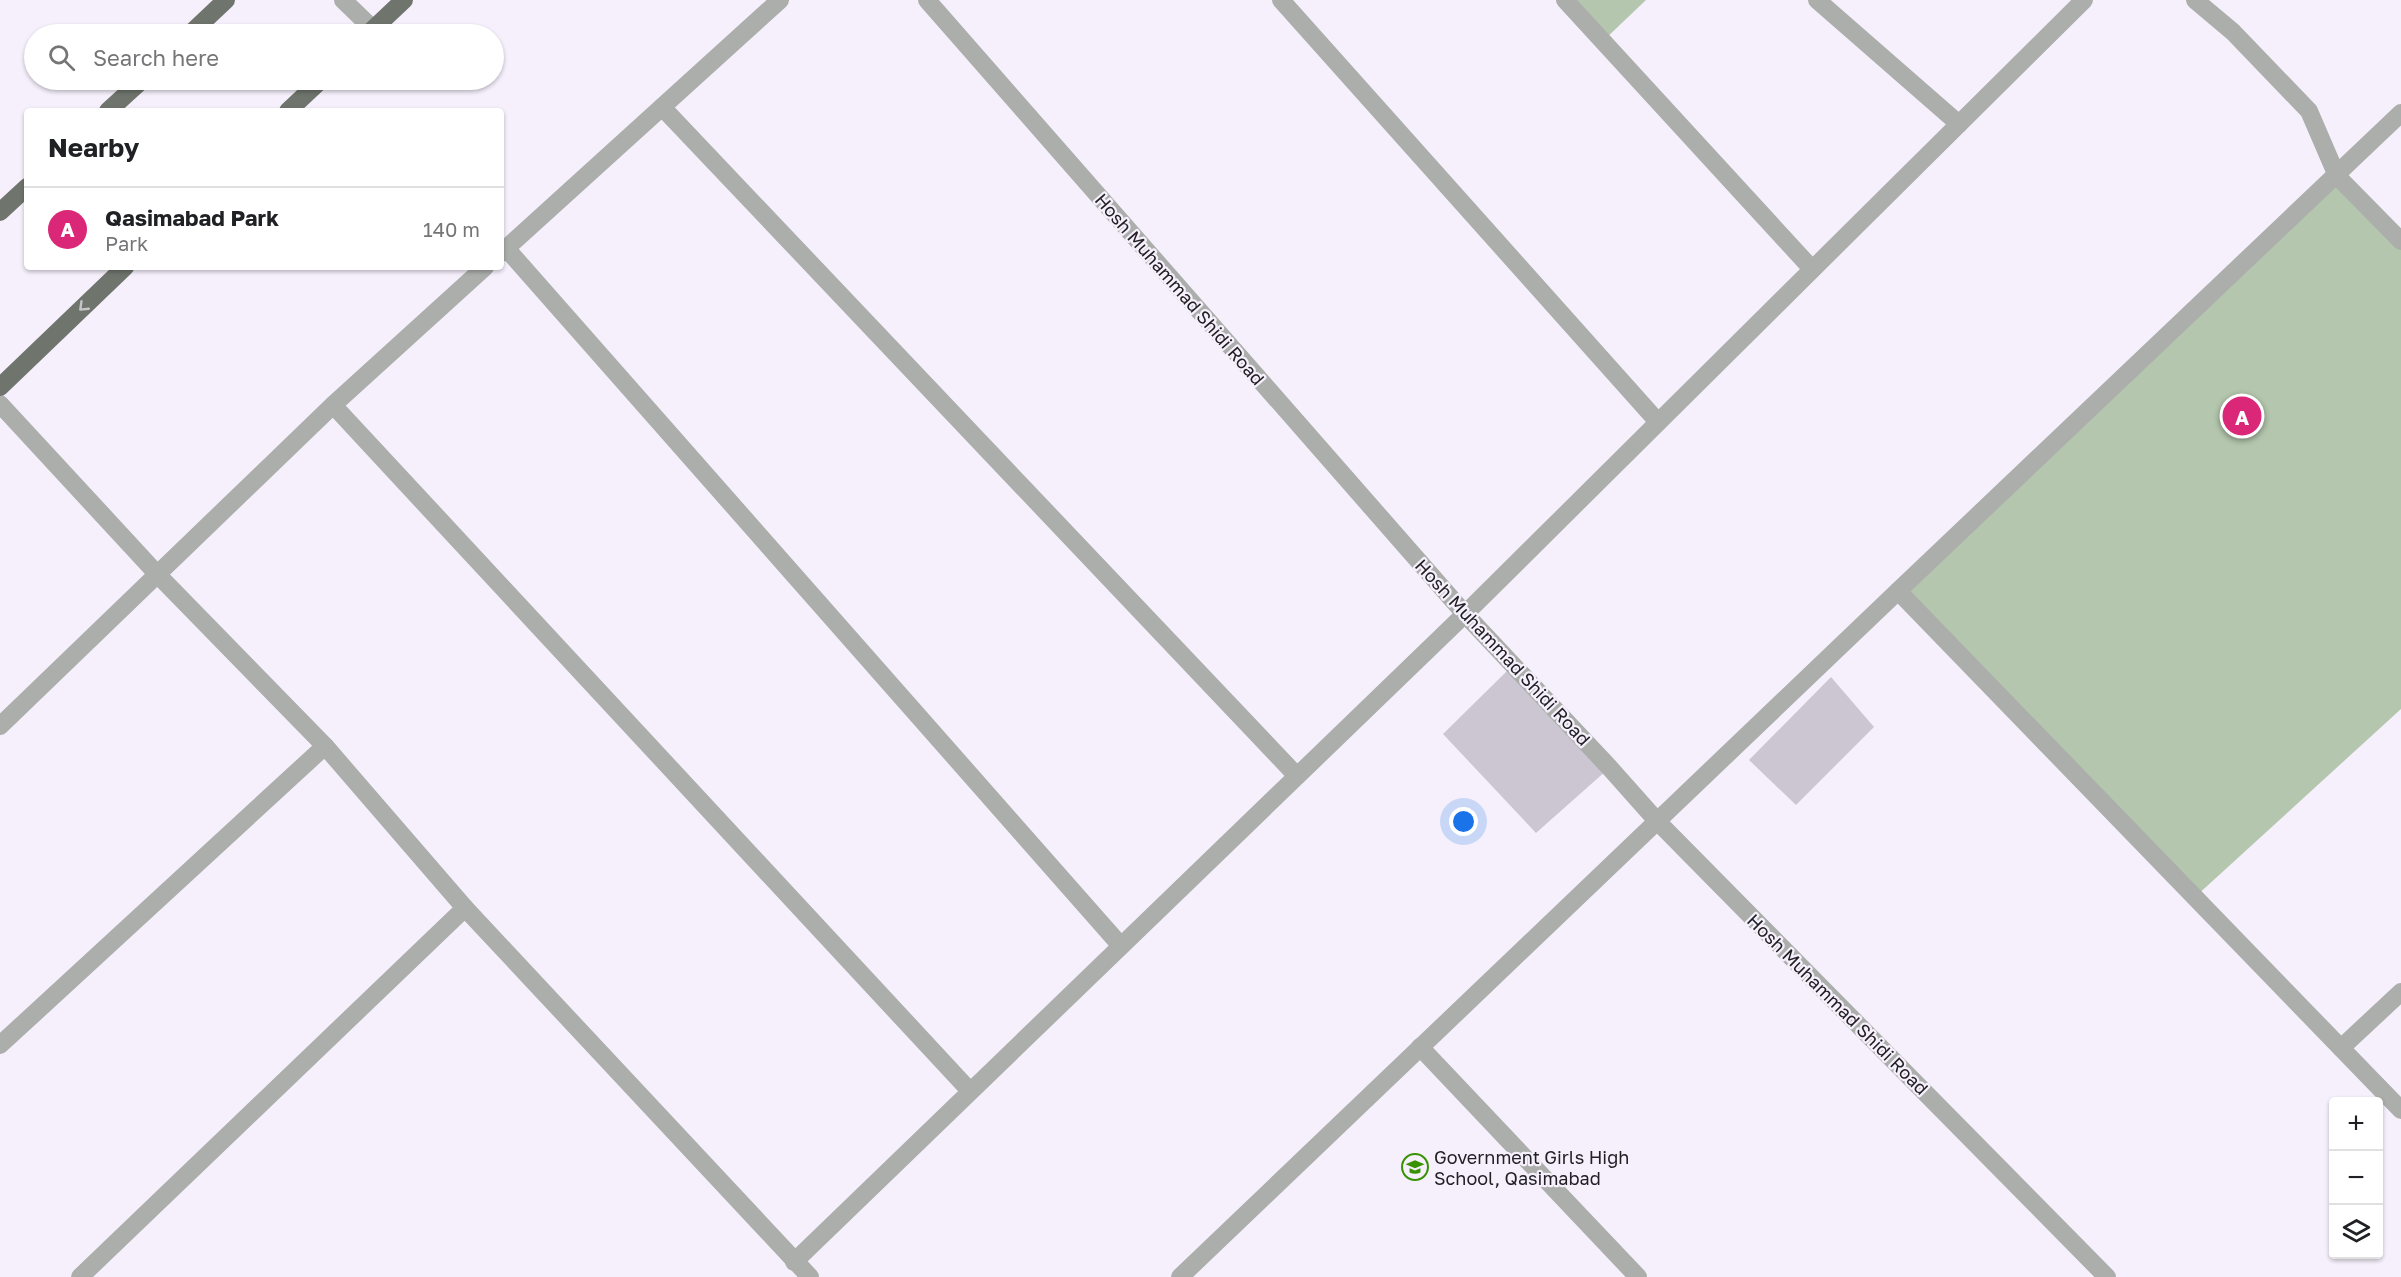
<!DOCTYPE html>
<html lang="en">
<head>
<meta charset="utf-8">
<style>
	:root { --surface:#fff; --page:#f2f2f2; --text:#202124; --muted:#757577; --line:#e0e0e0; --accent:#db2777 }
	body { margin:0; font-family:"Golos Text",sans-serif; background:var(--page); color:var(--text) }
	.controls { position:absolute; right:18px; bottom:18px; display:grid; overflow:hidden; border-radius:6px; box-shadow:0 2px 4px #0004 }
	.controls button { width:54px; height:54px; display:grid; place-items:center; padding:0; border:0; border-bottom:2px solid var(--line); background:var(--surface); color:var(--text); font:30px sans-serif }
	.you { position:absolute; left:1464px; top:822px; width:21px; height:21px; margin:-15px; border:4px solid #fff; border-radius:50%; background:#1a73e8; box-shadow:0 0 0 9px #1a73e833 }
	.badge { display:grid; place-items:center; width:39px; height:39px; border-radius:50%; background:var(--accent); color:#fff; font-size:20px; font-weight:700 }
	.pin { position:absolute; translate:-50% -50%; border:3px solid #fff; box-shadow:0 2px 6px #0006 }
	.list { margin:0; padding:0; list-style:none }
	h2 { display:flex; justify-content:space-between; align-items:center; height:78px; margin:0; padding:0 24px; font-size:26px }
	h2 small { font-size:20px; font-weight:400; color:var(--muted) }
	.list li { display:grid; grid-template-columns:39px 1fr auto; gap:18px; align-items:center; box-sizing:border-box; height:84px; padding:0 24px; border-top:2px solid var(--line) }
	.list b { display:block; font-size:22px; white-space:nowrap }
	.list p { margin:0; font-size:20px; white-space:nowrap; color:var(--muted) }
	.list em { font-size:20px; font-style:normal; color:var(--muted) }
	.icon { flex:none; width:33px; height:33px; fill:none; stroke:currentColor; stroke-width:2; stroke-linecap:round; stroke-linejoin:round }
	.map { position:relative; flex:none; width:2401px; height:1277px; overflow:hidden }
	.search { position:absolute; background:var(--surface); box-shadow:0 2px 4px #0004; left:24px; top:24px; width:480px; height:66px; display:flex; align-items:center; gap:15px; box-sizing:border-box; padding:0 21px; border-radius:33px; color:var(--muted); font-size:22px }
	.panel { position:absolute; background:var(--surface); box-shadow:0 2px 4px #0004; left:24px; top:108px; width:480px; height:162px; border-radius:6px }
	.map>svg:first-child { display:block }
	.green { fill:#b4c7ae }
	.building { fill:#cbc6d1 }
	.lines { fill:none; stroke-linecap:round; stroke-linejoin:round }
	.minor { stroke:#abaeaa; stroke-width:18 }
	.primary { stroke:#6f756d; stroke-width:18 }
	.oneway { stroke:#c7c5ca }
	.labels { text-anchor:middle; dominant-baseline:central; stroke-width:4.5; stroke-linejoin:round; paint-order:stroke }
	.street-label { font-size:18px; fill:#232025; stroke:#f6f0fc }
	.poi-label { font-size:18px; fill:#232025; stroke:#f6f0fc; text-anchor:start }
</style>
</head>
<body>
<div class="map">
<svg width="2401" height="1277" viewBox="0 0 2401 1277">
	<rect width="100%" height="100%" fill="#f6f0fc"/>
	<g class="green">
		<polygon points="1565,0 1646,0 1603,41"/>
		<polygon points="2337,176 2401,241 2401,709 2195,897 1898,591"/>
	</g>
	<g class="building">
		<polygon points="1508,670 1607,770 1536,833 1443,734"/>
		<polygon points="1831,677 1874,727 1796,805 1749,760"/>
	</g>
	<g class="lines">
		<g class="minor">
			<polyline points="343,0 373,29"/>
			<polyline points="927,0 1465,614 1609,767 1657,821 2107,1277"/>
			<polyline points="1281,0 1658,422"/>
			<polyline points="1565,0 1812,269"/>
			<polyline points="1817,0 1959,124"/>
			<polyline points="2195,0 2233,32 2309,111 2337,176 2401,241"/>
			<polyline points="662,107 1297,776"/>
			<polyline points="506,248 1121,946"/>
			<polyline points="501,253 780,0"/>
			<polyline points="0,404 158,575 325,746 465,908 810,1277"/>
			<polyline points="333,405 970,1091"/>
			<polyline points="1898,591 2401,1110"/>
			<polyline points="0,726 333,405 485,267"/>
			<polyline points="0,1045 325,746"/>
			<polyline points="1420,1047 1638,1277"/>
			<polyline points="2341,1048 2401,992"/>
			<polyline points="794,1262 1465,614 2084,0"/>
			<polyline points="80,1277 465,908"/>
			<polyline points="1180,1277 1898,591 2401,113"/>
		</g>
		<g class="primary">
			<polyline points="190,34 226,0"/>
			<polyline points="368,34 404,0"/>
			<polyline points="108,111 142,80"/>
			<polyline points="288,111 321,80"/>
			<polyline points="0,212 27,187"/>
			<polyline points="0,387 125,267"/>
		</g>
	</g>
	<defs><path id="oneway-chevron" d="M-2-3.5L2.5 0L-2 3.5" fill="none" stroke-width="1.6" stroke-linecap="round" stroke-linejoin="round" transform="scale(1.5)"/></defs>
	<use class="oneway" href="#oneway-chevron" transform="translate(83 307) rotate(136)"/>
	<defs>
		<symbol id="school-ring" viewBox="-11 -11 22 22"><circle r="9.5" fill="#f6f0fc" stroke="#389203" stroke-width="1.5"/><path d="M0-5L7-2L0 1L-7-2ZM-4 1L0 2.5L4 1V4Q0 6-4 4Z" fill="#389203"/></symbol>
	</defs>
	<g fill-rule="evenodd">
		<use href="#school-ring" x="1400" y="1152" width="30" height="30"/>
	</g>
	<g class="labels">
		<g class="street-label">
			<text transform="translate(1180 289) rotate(49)">Hosh Muhammad Shidi Road</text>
			<text transform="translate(1503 652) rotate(47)">Hosh Muhammad Shidi Road</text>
			<text transform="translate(1838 1004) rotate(45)">Hosh Muhammad Shidi Road</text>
		</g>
		<g class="poi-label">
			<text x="1434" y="1157">Government Girls High<tspan x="1434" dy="21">School, Qasimabad</tspan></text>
		</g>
	</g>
</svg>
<div class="controls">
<button>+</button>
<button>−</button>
<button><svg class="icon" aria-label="layers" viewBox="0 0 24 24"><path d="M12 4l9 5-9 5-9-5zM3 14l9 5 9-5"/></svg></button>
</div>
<div class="you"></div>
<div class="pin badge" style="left:2242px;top:416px">A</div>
<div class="search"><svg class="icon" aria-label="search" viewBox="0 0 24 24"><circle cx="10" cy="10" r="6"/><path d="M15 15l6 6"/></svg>Search here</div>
<section class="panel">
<h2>Nearby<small></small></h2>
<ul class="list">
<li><span class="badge">A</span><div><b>Qasimabad Park</b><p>Park</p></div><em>140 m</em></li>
</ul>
</section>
</div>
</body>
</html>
